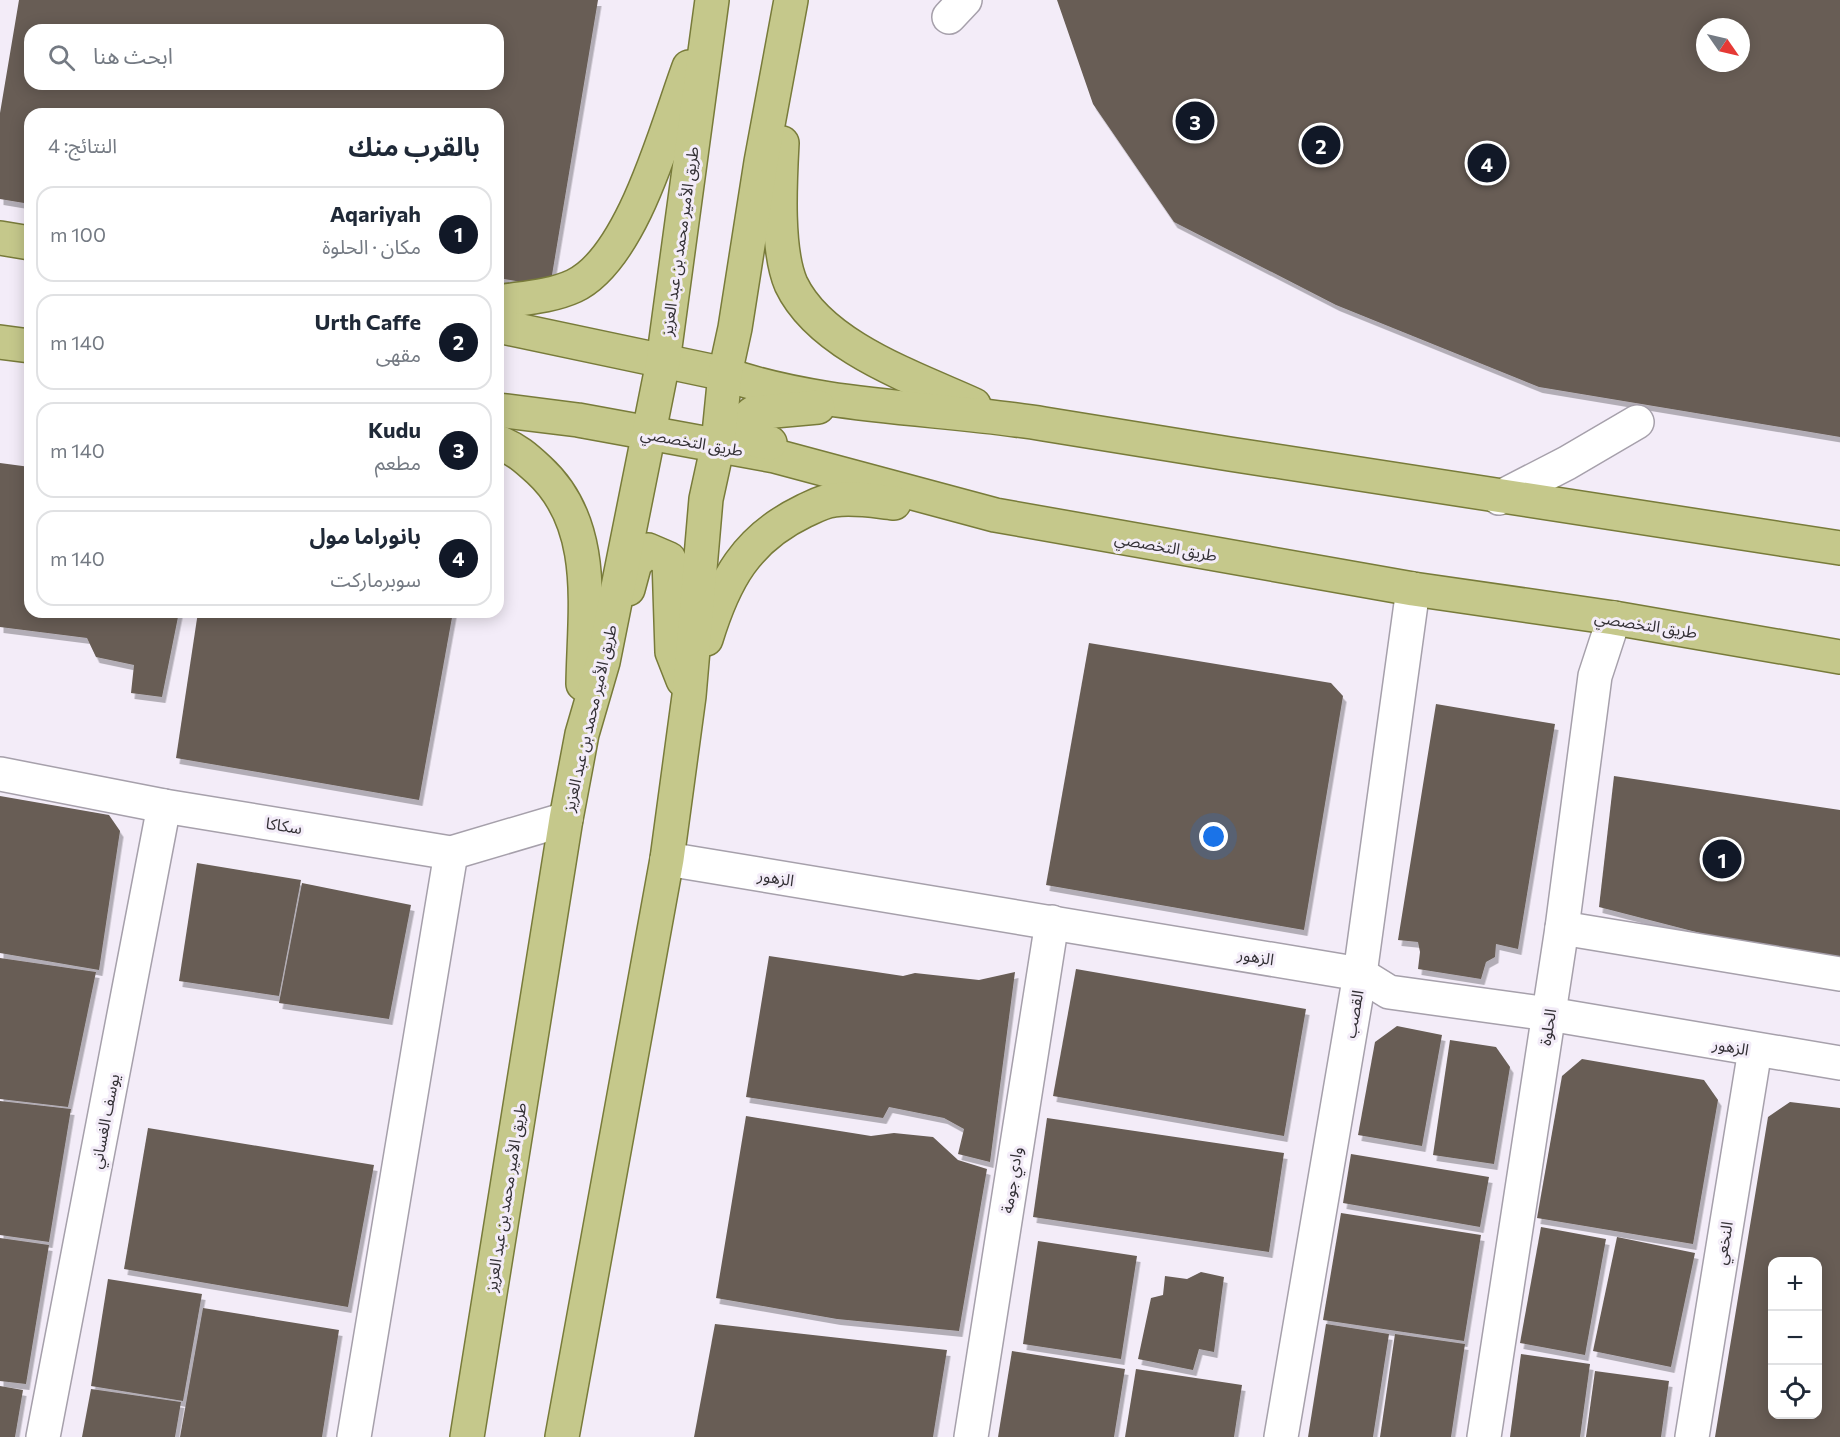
<!DOCTYPE html>
<html lang="ar">
<head>
<meta charset="utf-8">
<style>
	:root { --surface:#fff; --page:#f6f6f7; --text:#1f2937; --muted:#747a83; --line:#e0e1e3; --accent:#111827 }
	body { margin:0; font-family:Commissioner,"Noto Sans Arabic",sans-serif; background:var(--page); color:var(--text); direction:rtl }
	.controls { position:absolute; right:18px; bottom:18px; display:grid; overflow:hidden; border-radius:12px; box-shadow:0 3px 15px #0003 }
	.controls button { width:54px; height:54px; display:grid; place-items:center; padding:0; border:0; border-bottom:2px solid var(--line); background:var(--surface); color:var(--text); font:30px sans-serif }
	.compass { position:absolute; left:1696px; top:18px; width:54px; height:54px; border-radius:50%; background:var(--surface); box-shadow:0 3px 15px #0003; rotate:124deg }
	.you { position:absolute; left:1214px; top:837px; width:21px; height:21px; margin:-15px; border:4px solid #fff; border-radius:50%; background:#1a73e8; box-shadow:0 0 0 9px #1a73e833 }
	.badge { display:grid; place-items:center; width:39px; height:39px; border-radius:50%; background:var(--accent); color:#fff; font-size:20px; font-weight:700 }
	.pin { position:absolute; translate:-50% -50%; border:3px solid #fff; box-shadow:0 2px 6px #0006 }
	.list { margin:0; padding:0; list-style:none }
	h2 { display:flex; justify-content:space-between; align-items:center; height:78px; margin:0; padding:0 24px; font-size:26px }
	h2 small { font-size:20px; font-weight:400; color:var(--muted) }
	.list li { display:grid; grid-template-columns:39px 1fr auto; gap:18px; align-items:center; box-sizing:border-box; height:96px; margin:0 12px 12px; padding:0 12px; border:2px solid var(--line); border-radius:18px }
	.list b { display:block; font-size:22px; white-space:nowrap }
	.list p { margin:0; font-size:20px; white-space:nowrap; color:var(--muted) }
	.list em { font-size:20px; font-style:normal; color:var(--muted) }
	.icon { flex:none; width:33px; height:33px; fill:none; stroke:currentColor; stroke-width:2; stroke-linecap:round; stroke-linejoin:round }
	.map { position:relative; flex:none; width:1840px; height:1437px; overflow:hidden; direction:ltr }
	.search { position:absolute; background:var(--surface); box-shadow:0 3px 15px #0003; left:24px; top:24px; width:480px; height:66px; display:flex; align-items:center; gap:15px; box-sizing:border-box; padding:0 21px; border-radius:18px; color:var(--muted); font-size:22px }
	.panel { position:absolute; background:var(--surface); box-shadow:0 3px 15px #0003; left:24px; top:108px; width:480px; height:510px; border-radius:18px; direction:rtl }
	.map>svg:first-child { display:block }
	.building { fill:#675d55; fill-rule:evenodd; filter:url(#shadow) }
	.lines { fill:none; stroke-linecap:round; stroke-linejoin:round }
	.minor-casing { stroke:#a6a0ab; stroke-width:36 }
	.major-casing { stroke:#787b3a; stroke-width:36 }
	.minor { stroke:#fff; stroke-width:33 }
	.major { stroke:#c5c88b; stroke-width:33 }
	.labels { text-anchor:middle; dominant-baseline:central; stroke-width:6; stroke-linejoin:round; paint-order:stroke }
	.street-label { font-size:16px; fill:#322f34; stroke:#f3ecf8 }
</style>
</head>
<body>
<div class="map">
<svg width="1840" height="1437" viewBox="0 0 1840 1437">
	<defs>
		<filter id="shadow"><feDropShadow dx="3.5" dy="6" stdDeviation="0" flood-color="#0004"/></filter>
	</defs>
	<rect width="100%" height="100%" fill="#f3ecf8"/>
	<g class="building">
		<path d="M19 0H598L550 287 498 278V114H30V204L0 199V113ZM30 30H498V84H30Z"/>
		<path d="M1057 0H1840V437L1539 387 1336 305 1174 222 1093 104ZM1705 27H1741V63H1705Z"/>
		<polygon points="0,463 30,467 30,612 179,612 162,697 131,693 134,665 96,657 87,638 0,627"/>
		<polygon points="198,612 453,612 419,800 176,758"/>
		<polygon points="1089,643 1331,683 1343,696 1304,930 1046,885"/>
		<polygon points="1436,704 1555,724 1518,949 1496,944 1495,957 1486,962 1481,979 1418,969 1420,952 1418,942 1398,940"/>
		<polygon points="1614,776 1840,810 1840,957 1735,942 1599,907"/>
		<polygon points="0,796 109,815 120,831 99,970 0,953"/>
		<polygon points="197,863 301,880 279,996 179,981"/>
		<polygon points="302,883 411,905 389,1019 279,1003"/>
		<polygon points="769,956 903,976 915,973 979,980 1015,972 990,1162 958,1154 964,1129 944,1118 889,1107 883,1118 746,1097"/>
		<polygon points="0,958 96,972 68,1107 0,1099"/>
		<polygon points="1076,969 1306,1009 1284,1136 1053,1096"/>
		<polygon points="1397,1026 1442,1035 1422,1146 1358,1135 1375,1042"/>
		<polygon points="1450,1040 1496,1047 1510,1067 1494,1164 1433,1155"/>
		<polygon points="1582,1059 1704,1080 1718,1100 1693,1244 1537,1218 1562,1076"/>
		<polygon points="0,1101 71,1109 49,1242 0,1235"/>
		<path d="M1790 1102 1840 1108V1437H1715L1768 1117ZM1772 1262H1818V1414H1772Z"/>
		<polygon points="746,1116 871,1136 894,1133 933,1137 958,1160 987,1169 959,1331 837,1319 716,1298"/>
		<polygon points="1047,1118 1284,1153 1269,1252 1033,1217"/>
		<polygon points="148,1128 374,1165 348,1307 124,1269"/>
		<polygon points="1351,1154 1489,1177 1480,1227 1343,1203"/>
		<polygon points="1341,1213 1481,1235 1464,1341 1323,1320"/>
		<polygon points="1541,1227 1606,1239 1585,1355 1520,1343"/>
		<polygon points="1617,1237 1695,1253 1671,1367 1593,1351"/>
		<polygon points="0,1238 49,1245 26,1384 0,1381"/>
		<polygon points="1038,1241 1137,1256 1121,1359 1023,1344"/>
		<polygon points="1201,1272 1224,1277 1214,1352 1199,1349 1193,1370 1138,1359 1151,1298 1163,1295 1165,1276 1187,1279"/>
		<polygon points="108,1279 202,1294 183,1401 91,1386"/>
		<polygon points="203,1308 339,1330 322,1437 180,1437"/>
		<polygon points="715,1324 947,1350 933,1437 694,1437"/>
		<polygon points="1326,1324 1389,1334 1373,1437 1308,1437"/>
		<polygon points="1395,1334 1465,1344 1451,1437 1380,1437"/>
		<polygon points="1012,1351 1125,1369 1114,1437 998,1437"/>
		<polygon points="1521,1354 1590,1364 1580,1437 1510,1437"/>
		<polygon points="1136,1369 1242,1385 1234,1437 1125,1437"/>
		<polygon points="1595,1371 1669,1381 1661,1437 1586,1437"/>
		<polygon points="0,1386 23,1390 15,1437 0,1437"/>
		<polygon points="91,1389 181,1402 175,1437 82,1437"/>
	</g>
	<g class="lines">
		<defs>
			<g id="minor">
				<polyline points="949,17 965,0"/>
				<polyline points="1499,498 1567,463 1637,422"/>
				<polyline points="0,774 164,806 451,853 566,819"/>
				<polyline points="667,859 1360,974 1389,992 1549,1014 1840,1063"/>
				<polyline points="1562,928 1840,974"/>
				<polyline points="43,1437 164,806"/>
				<polyline points="354,1437 451,853"/>
				<polyline points="971,1437 1052,922"/>
				<polyline points="1281,1437 1360,974 1413,589"/>
				<polyline points="1484,1437 1562,928 1595,676 1614,618"/>
				<polyline points="1692,1437 1755,1050"/>
			</g>
			<g id="major">
				<path d="M782 143C780 181 776 249 791 284 821 347 915 378 974 405"/>
				<polyline points="0,238 30,243"/>
				<path d="M498 302C523 298 550 297 574 286 633 258 667 126 689 67"/>
				<path d="M498 326 725 374C824 409 940 407 1044 424 1309 467 1574 509 1840 548"/>
				<polyline points="0,342 30,346"/>
				<polyline points="498,410 578,420 775,456 995,515 1413,589 1614,618 1840,657"/>
				<path d="M498 442C516 449 526 458 539 470 599 525 584 611 583 684"/>
				<polyline points="770,443 745,438 740,424 753,413 818,407"/>
				<polyline points="628,589 635,563 648,550 669,559 672,652 683,680"/>
				<path d="M706 639C724 580 746 539 804 511 813 507 823 501 834 500 854 497 875 501 894 503"/>
				<polyline points="467,1437 566,819 582,734 603,662 663,362 712,0"/>
				<polyline points="562,1437 667,859 689,696 706,499 718,444 725,374 735,328 761,162 791,0"/>
			</g>
		</defs>
		<use href="#minor" class="minor-casing"/>
		<use href="#major" class="major-casing"/>
		<use href="#minor" class="minor"/>
		<use href="#major" class="major"/>
	</g>
	<g class="labels">
		<g class="street-label">
			<text transform="translate(679 241) rotate(-82)">طريق الأمير محمد بن عبد العزيز</text>
			<text transform="translate(692 441) rotate(10)">طريق التخصصي</text>
			<text transform="translate(1166 546) rotate(10)">طريق التخصصي</text>
			<text transform="translate(1646 624) rotate(9)">طريق التخصصي</text>
			<text transform="translate(589 718) rotate(-77)">طريق الأمير محمد بن عبد العزيز</text>
			<text transform="translate(284 825) rotate(9)">سكاكا</text>
			<text transform="translate(776 877) rotate(9)">الزهور</text>
			<text transform="translate(1256 956) rotate(9)">الزهور</text>
			<text transform="translate(1353 1014) rotate(-80)">القصب</text>
			<text transform="translate(1547 1027) rotate(-81)">الحلوة</text>
			<text transform="translate(1731 1046) rotate(10)">الزهور</text>
			<text transform="translate(104 1121) rotate(-79)">يوسف الغساني</text>
			<text transform="translate(1011 1180) rotate(-81)">وادي جومة</text>
			<text transform="translate(505 1197) rotate(-81)">طريق الأمير محمد بن عبد العزيز</text>
			<text transform="translate(1723 1243) rotate(-81)">النخعي</text>
		</g>
	</g>
</svg>
<div class="controls">
<button>+</button>
<button>−</button>
<button><svg class="icon" aria-label="locate" viewBox="0 0 24 24"><circle cx="12" cy="12" r="6"/><path d="M12 2v4M12 18v4M2 12h4M18 12h4"/></svg></button>
</div>
<svg class="compass" viewBox="-18 -18 36 36"><path d="M0-13l5 13h-10z" fill="#e53935"/><path d="M0 13l5-13h-10z" fill="#747a83"/></svg>
<div class="you"></div>
<div class="pin badge" style="left:1722px;top:859px">1</div>
<div class="pin badge" style="left:1321px;top:145px">2</div>
<div class="pin badge" style="left:1195px;top:121px">3</div>
<div class="pin badge" style="left:1487px;top:163px">4</div>
<div class="search"><svg class="icon" aria-label="search" viewBox="0 0 24 24"><circle cx="10" cy="10" r="6"/><path d="M15 15l6 6"/></svg>ابحث هنا</div>
<section class="panel">
<h2>بالقرب منك<small>النتائج: 4</small></h2>
<ul class="list">
<li><span class="badge">1</span><div><b>Aqariyah</b><p>مكان · الحلوة</p></div><em>100 m</em></li>
<li><span class="badge">2</span><div><b>Urth Caffe</b><p>مقهى</p></div><em>140 m</em></li>
<li><span class="badge">3</span><div><b>Kudu</b><p>مطعم</p></div><em>140 m</em></li>
<li><span class="badge">4</span><div><b>بانوراما مول</b><p>سوبرماركت</p></div><em>140 m</em></li>
</ul>
</section>
</div>
</body>
</html>
